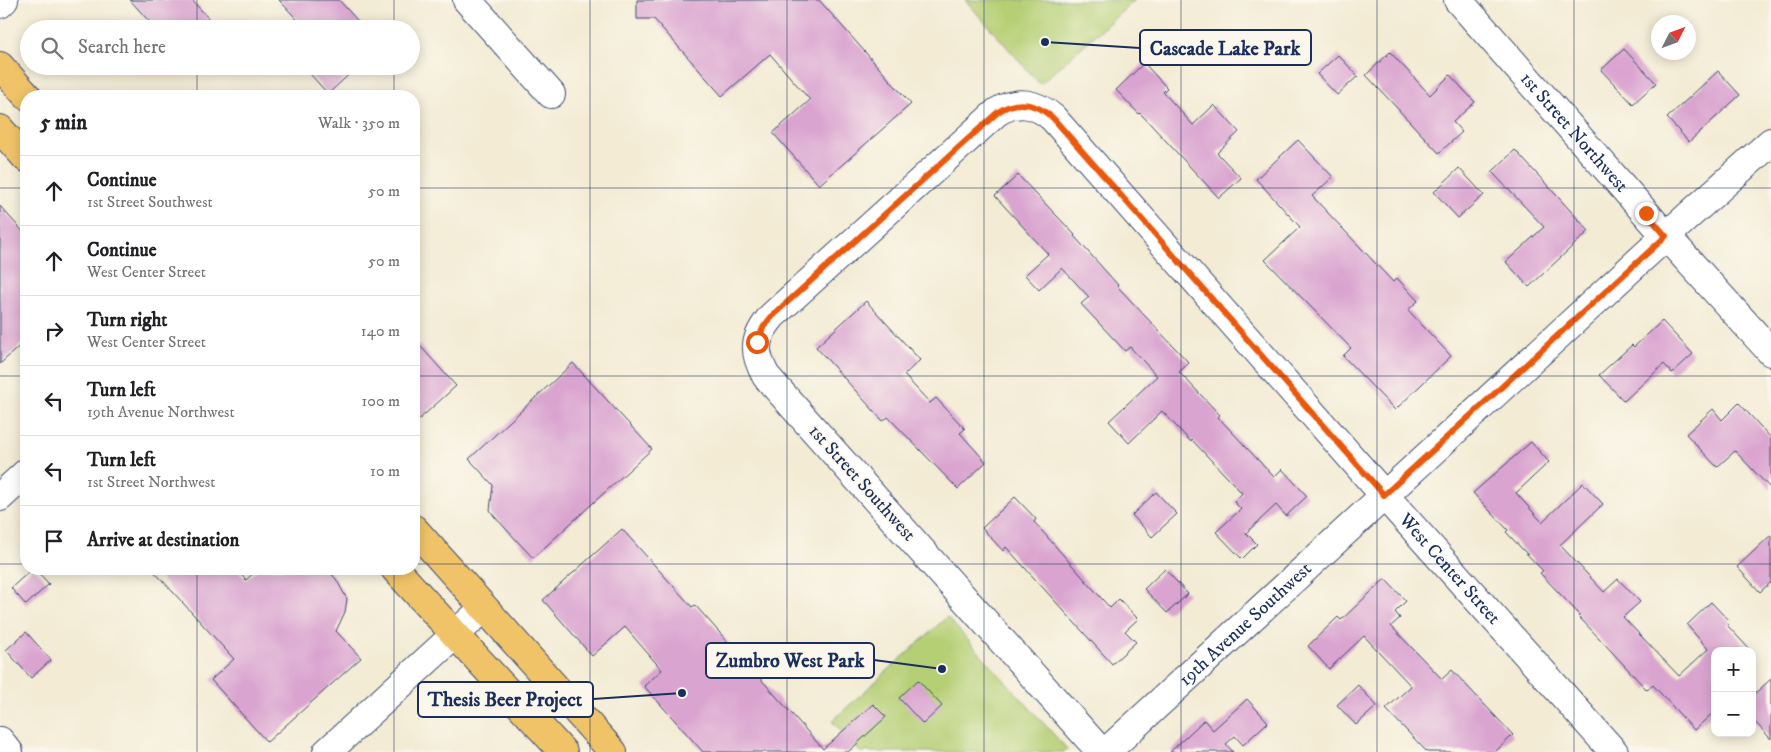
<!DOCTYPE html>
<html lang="en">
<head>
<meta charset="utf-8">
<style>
	:root { --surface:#fff; --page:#f2f2f2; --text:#202124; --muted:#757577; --line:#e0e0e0 }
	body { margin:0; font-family:"IM FELL DW Pica",serif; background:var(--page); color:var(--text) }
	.controls { position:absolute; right:15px; bottom:15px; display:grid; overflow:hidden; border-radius:10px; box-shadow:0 2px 12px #0003 }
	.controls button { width:45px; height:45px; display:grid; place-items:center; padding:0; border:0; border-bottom:1px solid var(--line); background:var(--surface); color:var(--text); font:25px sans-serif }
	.compass { position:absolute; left:1651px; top:15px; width:45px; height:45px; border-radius:50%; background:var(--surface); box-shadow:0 2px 12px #0003; rotate:48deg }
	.stop { position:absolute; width:15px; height:15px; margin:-11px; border:4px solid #ea580c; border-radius:50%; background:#fff }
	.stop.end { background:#ea580c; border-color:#fff; box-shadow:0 1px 5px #0008 }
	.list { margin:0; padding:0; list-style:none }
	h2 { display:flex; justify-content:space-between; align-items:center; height:65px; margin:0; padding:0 20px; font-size:21px }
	h2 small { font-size:16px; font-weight:400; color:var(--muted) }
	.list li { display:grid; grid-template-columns:32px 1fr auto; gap:15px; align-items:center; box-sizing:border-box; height:70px; padding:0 20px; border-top:1px solid var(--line) }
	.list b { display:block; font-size:19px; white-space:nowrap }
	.list p { margin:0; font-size:16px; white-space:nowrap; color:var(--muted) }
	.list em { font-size:16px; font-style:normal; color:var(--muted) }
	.icon { flex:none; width:28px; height:28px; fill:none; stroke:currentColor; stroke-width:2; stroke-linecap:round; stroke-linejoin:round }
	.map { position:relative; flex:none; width:1771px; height:752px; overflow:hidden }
	.search { position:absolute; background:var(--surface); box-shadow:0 2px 12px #0003; left:20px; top:20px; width:400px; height:55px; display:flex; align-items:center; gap:12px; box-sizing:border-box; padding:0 18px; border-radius:28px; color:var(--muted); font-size:19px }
	.panel { position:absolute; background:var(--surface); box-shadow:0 2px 12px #0003; left:20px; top:90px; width:400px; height:485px; border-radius:20px }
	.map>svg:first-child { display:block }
	.green { fill:#b5cf75; stroke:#687f6a }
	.building { fill:#daa4d0 }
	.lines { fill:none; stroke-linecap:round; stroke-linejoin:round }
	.minor-casing { stroke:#3b4b70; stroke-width:30 }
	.major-casing { stroke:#3b4b70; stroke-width:30 }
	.minor { stroke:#fff; stroke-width:28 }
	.major { stroke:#f0c369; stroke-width:28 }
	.route { stroke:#ea580c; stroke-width:6 }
	.grid { fill:none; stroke:#1b2f5e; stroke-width:1; stroke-opacity:0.55 }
	.labels { text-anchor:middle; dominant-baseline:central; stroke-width:4; stroke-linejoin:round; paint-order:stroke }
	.street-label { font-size:19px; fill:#1b2f5e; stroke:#fbf7ec }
	.leader { fill:none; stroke:#1b2f5e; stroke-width:2 }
	.callout-dot { fill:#1b2f5e; stroke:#fbf7ec; stroke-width:2 }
	.callout { fill:#fbf7ec; stroke:#1b2f5e; stroke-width:2 }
	.callout-label { font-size:20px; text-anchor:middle; font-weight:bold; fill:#1b2f5e }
</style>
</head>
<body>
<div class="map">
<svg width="1771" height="752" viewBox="0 0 1771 752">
	<rect width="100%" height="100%" fill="#fbf7ec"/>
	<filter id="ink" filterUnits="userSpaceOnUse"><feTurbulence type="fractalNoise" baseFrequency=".02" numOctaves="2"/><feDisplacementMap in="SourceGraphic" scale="10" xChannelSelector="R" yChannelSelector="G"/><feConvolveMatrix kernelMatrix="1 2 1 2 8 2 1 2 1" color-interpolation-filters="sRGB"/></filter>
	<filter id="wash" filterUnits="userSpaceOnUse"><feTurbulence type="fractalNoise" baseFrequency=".0096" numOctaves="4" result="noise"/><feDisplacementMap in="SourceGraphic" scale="20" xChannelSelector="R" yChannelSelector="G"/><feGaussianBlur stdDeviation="1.12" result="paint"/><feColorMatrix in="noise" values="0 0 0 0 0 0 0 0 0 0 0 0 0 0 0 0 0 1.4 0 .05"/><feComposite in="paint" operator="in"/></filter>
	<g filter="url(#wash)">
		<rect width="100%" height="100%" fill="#f3ebd4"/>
		<g class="green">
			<polygon points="965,0 1135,0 1040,84"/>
			<polygon points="947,617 1067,749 1064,752 860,752 832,721"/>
		</g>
		<g id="blocks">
			<g class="building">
				<polygon points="130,0 192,0 218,29 156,29"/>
				<polygon points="279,0 339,0 365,29 306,29"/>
				<polygon points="637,0 819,0 911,104 819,185 773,133 810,100 770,54 722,96 654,19 637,19"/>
				<polygon points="1624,49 1656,83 1633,104 1601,70"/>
				<polygon points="1390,52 1430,95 1450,75 1475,102 1453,122 1462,132 1439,153 1366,75"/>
				<polygon points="1338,55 1358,76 1337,95 1317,74"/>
				<polygon points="1144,63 1167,88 1163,92 1193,125 1214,105 1239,132 1217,153 1241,178 1219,198 1140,113 1139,114 1116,90"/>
				<polygon points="303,66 358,66 328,94"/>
				<polygon points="1718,71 1740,95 1689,142 1667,118"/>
				<polygon points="1298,140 1333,177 1312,196 1393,282 1397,278 1418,301 1408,310 1451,356 1395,410 1343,356 1351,348 1265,260 1300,227 1256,179"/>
				<polygon points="1515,150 1589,231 1529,287 1506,262 1544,227 1492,172"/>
				<polygon points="1459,168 1484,195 1458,218 1434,192"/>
				<polygon points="1018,175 1075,235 1074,236 1118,285 1117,286 1189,363 1179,372 1220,415 1218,417 1274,477 1282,469 1307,496 1286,516 1276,505 1246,533 1257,544 1242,559 1216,532 1241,509 1234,502 1242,493 1192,440 1191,442 1162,411 1129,443 1109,421 1157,376 1130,347 1125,351 1081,304 1089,297 1062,268 1039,290 1025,275 1048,254 995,196"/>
				<polygon points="0,206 26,235 26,340 0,364"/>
				<polygon points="866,301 920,360 904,375 930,403 936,398 965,429 960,433 986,462 958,489 888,417 883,421 816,347"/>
				<polygon points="1662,321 1693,354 1672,373 1664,364 1624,401 1599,375 1632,345 1634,347"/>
				<polygon points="414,339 456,386 414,424"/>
				<polygon points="573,363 652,449 533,558 494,516 490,510 493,485 469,459"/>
				<polygon points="1739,403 1771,438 1771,489 1735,451 1717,467 1686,434 1713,409 1722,420"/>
				<polygon points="1531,442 1549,462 1516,493 1542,522 1583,483 1603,504 1560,545 1604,592 1618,579 1640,602 1623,617 1679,676 1708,649 1687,625 1711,602 1730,622 1727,625 1751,651 1715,651 1715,711 1694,730 1653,685 1647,690 1600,639 1578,616 1580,615 1540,573 1543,571 1506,532 1508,530 1473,493"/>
				<polygon points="1156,492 1177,514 1152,537 1132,515"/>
				<polygon points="1015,497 1036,519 1034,522 1110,608 1119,599 1138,619 1125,631 1136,642 1112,664 1006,547 1003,551 982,528"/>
				<polygon points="622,529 692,607 695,605 823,749 873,704 886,717 848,752 703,752 644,686 662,670 625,627 592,656 543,600"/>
				<polygon points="1771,535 1771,582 1760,592 1737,567"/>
				<polygon points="32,569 35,569 49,584 26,605 11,588"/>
				<polygon points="152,569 236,569 246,580 258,569 327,569 336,579 347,599 345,612 336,631 361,658 267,742 211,680 234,659"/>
				<polygon points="1165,569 1188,594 1167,613 1144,589"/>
				<polygon points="1385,579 1406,601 1395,612 1400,618 1391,626 1442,679 1452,670 1513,735 1495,752 1427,752 1386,709 1411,686 1364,636 1329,669 1308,646 1338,617 1341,620"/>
				<polygon points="26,632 51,660 31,678 6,650"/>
				<polygon points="1771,679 1771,739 1752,719 1752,696"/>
				<polygon points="918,680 942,706 923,724 899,698"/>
				<polygon points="1358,685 1377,706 1356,725 1337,705"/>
				<polygon points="1247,699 1268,722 1243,745 1235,736 1226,744 1233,752 1170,752 1204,720 1213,730"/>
			</g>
		</g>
	</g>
	<g filter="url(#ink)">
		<use href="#blocks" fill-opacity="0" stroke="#3b4b70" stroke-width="1"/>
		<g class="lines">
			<defs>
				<g id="minor">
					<polyline points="467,0 551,94"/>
					<path id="s1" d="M1458 0 1666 236 1771 352"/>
					<polyline points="0,4 4,0"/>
					<polyline points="0,497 26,473"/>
					<polyline points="0,741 9,752"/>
					<polyline points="327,752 484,608"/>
					<path id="s2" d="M1101 752 766 376C752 351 754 338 772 316L997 112C1017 99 1036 103 1053 118L1384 495 1614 752"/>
					<path id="s3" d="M1106 752 1666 236 1771 142"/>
				</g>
				<g id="major">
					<polyline points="0,66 27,96"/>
					<polyline points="0,129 26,158"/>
					<polyline points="414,529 613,752"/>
					<polyline points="395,569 563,752"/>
				</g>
			</defs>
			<use href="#minor" class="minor-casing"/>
			<use href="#major" class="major-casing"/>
			<use href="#minor" class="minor"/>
			<use href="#major" class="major"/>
		</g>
	</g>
	<g class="lines" filter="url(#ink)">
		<path class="route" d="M757 342 764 326 772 316 998 112C1017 99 1036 103 1053 118L1384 495 1666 236 1646 213"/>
	</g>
	<path class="grid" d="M197 0V29M394 0V29M590 0V752M787 0V752M984 0V752M1181 0V752M1377 0V752M1574 0V752M197 66V96M394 66V96M0 188H26M414 188H1771M0 376H26M414 376H1771M0 564H26M414 564H1771M197 569V752M394 569V752"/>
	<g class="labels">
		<g class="street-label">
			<text stroke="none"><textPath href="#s1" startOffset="176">1st Street Northwest</textPath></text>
			<text transform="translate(862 483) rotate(48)">1st Street Southwest</text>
			<text stroke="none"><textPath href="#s2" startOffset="1535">West Center Street</textPath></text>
			<text stroke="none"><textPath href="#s3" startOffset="189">19th Avenue Southwest</textPath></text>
		</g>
	</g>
	<path class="leader" d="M1045 42L1140 48M942 669L874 660M682 693L593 699"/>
	<g class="callout-dot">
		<circle cx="1045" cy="42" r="5"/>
		<circle cx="942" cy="669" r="5"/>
		<circle cx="682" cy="693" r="5"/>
	</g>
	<g class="callout">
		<rect x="1140" y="30" width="171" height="35" rx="5"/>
		<rect x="706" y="643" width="168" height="35" rx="5"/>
		<rect x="418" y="682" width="175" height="35" rx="5"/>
	</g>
	<g class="callout-label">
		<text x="1225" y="55">Cascade Lake Park</text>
		<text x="790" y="667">Zumbro West Park</text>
		<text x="505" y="706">Thesis Beer Project</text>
	</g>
</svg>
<div class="controls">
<button>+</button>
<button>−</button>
</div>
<svg class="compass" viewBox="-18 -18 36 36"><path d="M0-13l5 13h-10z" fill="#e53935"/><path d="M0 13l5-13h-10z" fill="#757577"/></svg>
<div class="stop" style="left:757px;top:342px"></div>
<div class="stop end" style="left:1646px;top:213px"></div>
<div class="search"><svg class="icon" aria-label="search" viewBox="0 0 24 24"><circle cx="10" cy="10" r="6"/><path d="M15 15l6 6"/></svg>Search here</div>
<section class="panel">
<h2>5 min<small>Walk · 350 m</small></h2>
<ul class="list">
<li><svg class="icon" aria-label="ahead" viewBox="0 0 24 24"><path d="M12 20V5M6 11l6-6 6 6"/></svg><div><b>Continue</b><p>1st Street Southwest</p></div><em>50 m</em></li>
<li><svg class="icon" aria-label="ahead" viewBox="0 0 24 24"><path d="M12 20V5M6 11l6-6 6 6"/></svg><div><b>Continue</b><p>West Center Street</p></div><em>50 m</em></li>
<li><svg class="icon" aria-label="right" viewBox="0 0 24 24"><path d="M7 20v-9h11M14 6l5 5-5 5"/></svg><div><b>Turn right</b><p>West Center Street</p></div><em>140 m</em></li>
<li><svg class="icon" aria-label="left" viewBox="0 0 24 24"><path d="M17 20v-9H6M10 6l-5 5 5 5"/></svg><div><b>Turn left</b><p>19th Avenue Northwest</p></div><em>100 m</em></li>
<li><svg class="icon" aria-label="left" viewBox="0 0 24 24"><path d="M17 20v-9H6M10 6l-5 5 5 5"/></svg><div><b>Turn left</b><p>1st Street Northwest</p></div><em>10 m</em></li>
<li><svg class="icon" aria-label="arrive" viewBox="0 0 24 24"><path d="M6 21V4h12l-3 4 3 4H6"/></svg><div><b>Arrive at destination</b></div></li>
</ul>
</section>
</div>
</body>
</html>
